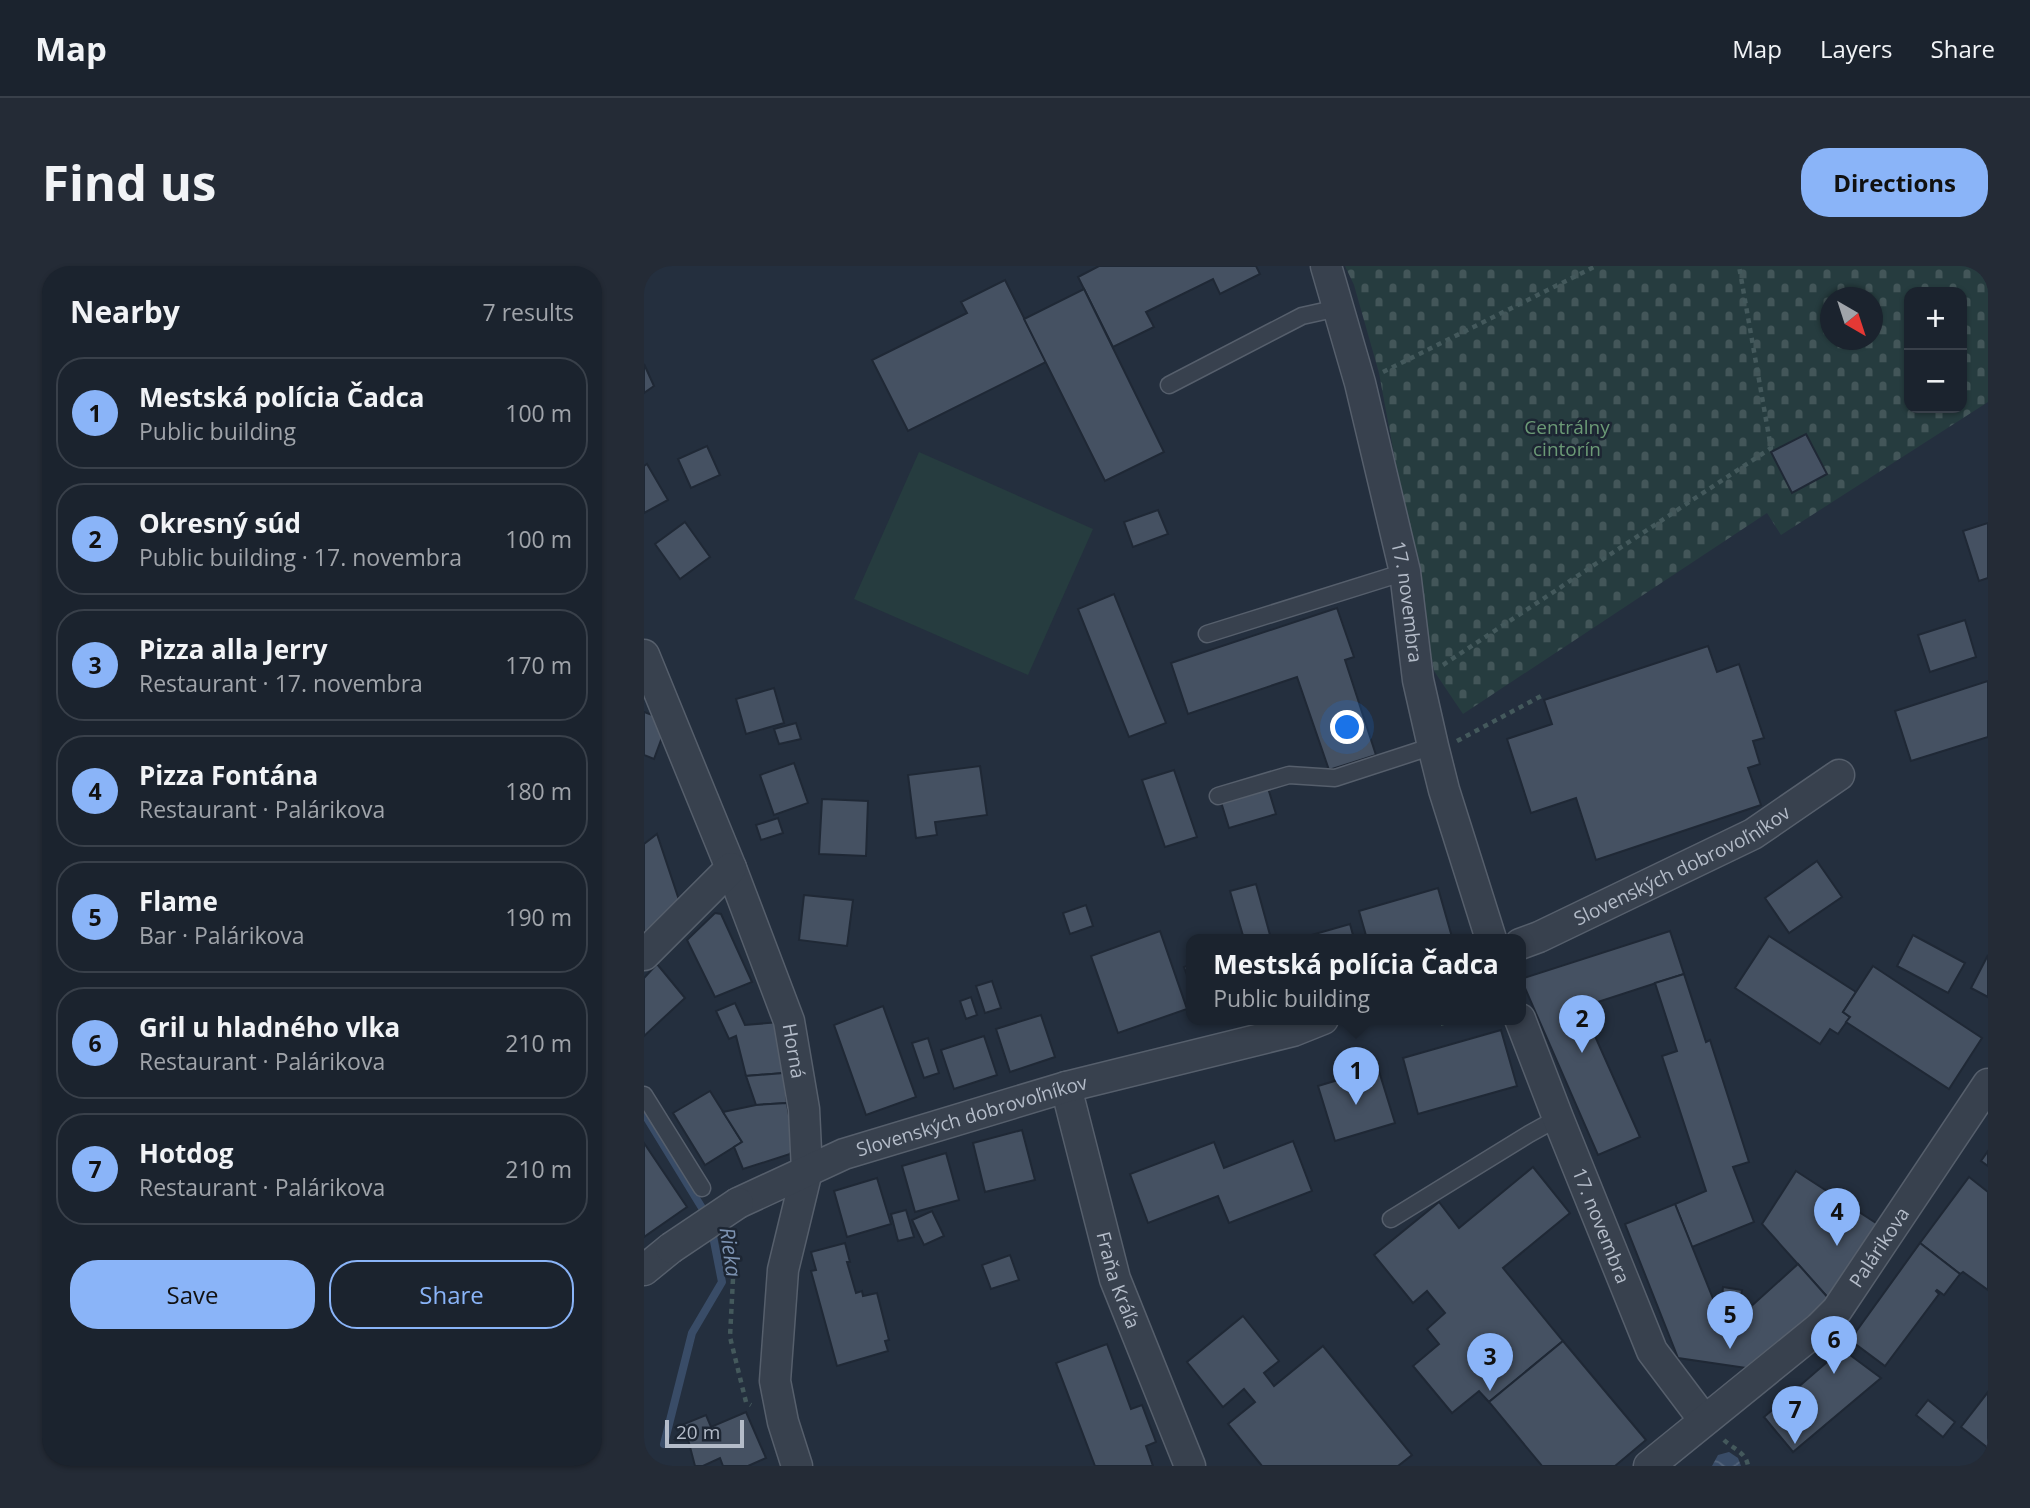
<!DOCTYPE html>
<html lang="en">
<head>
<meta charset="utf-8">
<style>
	:root { --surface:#1b232e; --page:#242b36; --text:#f1f3f6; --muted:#a0a4aa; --line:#39404a; --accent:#8ab4f8 }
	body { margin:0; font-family:"Open Sans",sans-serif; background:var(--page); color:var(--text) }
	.controls { position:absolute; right:21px; top:21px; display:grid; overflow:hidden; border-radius:14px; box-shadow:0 2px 5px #0004 }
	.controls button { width:63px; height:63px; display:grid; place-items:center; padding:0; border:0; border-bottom:2px solid var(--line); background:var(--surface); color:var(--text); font:35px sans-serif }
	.compass { position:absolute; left:1176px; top:21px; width:63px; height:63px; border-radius:50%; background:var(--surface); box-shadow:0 2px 5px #0004; rotate:141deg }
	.scale { position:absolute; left:21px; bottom:18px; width:79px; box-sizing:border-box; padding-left:7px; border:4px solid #b4bcc9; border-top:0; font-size:19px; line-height:24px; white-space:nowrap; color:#b4bcc9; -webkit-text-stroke:5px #1d2633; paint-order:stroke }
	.you { position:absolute; left:704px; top:462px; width:24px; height:24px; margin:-18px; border:5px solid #fff; border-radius:50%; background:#1a73e8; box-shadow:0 0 0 10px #1a73e833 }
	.badge { display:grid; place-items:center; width:46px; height:46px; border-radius:50%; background:var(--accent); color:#111; font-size:23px; font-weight:700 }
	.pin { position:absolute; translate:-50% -58px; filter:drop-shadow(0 2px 4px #0008) }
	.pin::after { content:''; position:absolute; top:37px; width:24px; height:21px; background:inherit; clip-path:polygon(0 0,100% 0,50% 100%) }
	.popup { position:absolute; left:542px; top:668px; width:340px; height:91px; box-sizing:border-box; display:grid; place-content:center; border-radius:14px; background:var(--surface); filter:drop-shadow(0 2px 5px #0005); font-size:23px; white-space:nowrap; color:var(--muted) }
	.popup b { font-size:26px; color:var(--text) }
	.popup::after { content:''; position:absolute; left:50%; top:100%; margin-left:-14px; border:14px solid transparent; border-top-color:var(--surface) }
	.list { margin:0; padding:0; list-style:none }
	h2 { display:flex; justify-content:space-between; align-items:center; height:91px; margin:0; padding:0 28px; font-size:30px }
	h2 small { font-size:23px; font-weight:400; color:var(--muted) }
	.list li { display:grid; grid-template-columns:46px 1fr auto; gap:21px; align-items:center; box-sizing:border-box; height:112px; margin:0 14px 14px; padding:0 14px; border:2px solid var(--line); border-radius:28px }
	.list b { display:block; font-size:26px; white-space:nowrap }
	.list p { margin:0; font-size:23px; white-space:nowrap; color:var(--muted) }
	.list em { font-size:23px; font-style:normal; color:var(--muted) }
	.actions { display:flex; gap:14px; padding:21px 28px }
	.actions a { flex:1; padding:16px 0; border:2px solid var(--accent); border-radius:28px; text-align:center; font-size:24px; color:var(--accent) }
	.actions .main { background:var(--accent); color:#111 }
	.map { position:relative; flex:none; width:1344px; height:1200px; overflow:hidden; border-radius:28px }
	header { display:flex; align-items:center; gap:42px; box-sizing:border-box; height:98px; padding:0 35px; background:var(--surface); border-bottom:2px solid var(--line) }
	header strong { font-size:33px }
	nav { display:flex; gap:38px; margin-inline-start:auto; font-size:24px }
	.intro { display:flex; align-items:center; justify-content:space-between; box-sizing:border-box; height:168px; padding:0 42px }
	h1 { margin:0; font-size:49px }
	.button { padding:18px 32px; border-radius:28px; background:var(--accent); color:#111; font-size:24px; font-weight:700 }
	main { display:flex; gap:42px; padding:0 42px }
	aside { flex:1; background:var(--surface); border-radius:28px; box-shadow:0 2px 5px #0004 }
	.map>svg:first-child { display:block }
	.cemetery { fill:url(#cemetery-stones); fill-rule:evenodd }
	.garden { fill:#263c3f }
	.water { fill:url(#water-waves) }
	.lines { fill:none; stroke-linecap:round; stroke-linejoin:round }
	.stream { stroke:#394c67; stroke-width:8 }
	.building { fill:#455162; stroke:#1f2835; stroke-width:2 }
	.lane-casing { stroke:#565f6c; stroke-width:19 }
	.street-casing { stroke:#565f6c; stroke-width:33 }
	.path { stroke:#44595c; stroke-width:4.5; stroke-dasharray:5 5; stroke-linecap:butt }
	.lane { stroke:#38414e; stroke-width:16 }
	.street { stroke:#38414e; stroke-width:30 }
	.street-bridge-casing { stroke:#565f6c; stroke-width:33; stroke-linecap:butt }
	.street-bridge { stroke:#38414e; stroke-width:30 }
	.labels { text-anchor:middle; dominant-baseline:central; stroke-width:5; stroke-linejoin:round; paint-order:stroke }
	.park-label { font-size:19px; fill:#6b9a76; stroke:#1d2633 }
	.street-label { font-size:19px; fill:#b4bcc9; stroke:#1d2633 }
	.water-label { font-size:21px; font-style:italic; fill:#7c92b1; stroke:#1d2633 }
</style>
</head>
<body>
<header>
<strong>Map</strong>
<nav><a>Map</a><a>Layers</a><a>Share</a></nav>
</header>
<div class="intro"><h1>Find us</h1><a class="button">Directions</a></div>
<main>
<aside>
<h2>Nearby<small>7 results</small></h2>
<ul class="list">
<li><span class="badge">1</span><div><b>Mestská polícia Čadca</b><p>Public building</p></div><em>100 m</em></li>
<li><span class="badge">2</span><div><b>Okresný súd</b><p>Public building · 17. novembra</p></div><em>100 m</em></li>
<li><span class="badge">3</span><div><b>Pizza alla Jerry</b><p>Restaurant · 17. novembra</p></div><em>170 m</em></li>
<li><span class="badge">4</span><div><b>Pizza Fontána</b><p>Restaurant · Palárikova</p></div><em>180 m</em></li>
<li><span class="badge">5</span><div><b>Flame</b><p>Bar · Palárikova</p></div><em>190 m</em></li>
<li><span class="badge">6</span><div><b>Gril u hladného vlka</b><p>Restaurant · Palárikova</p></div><em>210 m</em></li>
<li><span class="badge">7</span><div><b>Hotdog</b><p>Restaurant · Palárikova</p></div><em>210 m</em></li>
</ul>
<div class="actions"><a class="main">Save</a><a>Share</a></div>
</aside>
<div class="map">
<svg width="1344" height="1200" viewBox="0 0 1344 1200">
	<defs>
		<pattern id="cemetery-stones" width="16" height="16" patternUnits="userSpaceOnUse" patternTransform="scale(1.75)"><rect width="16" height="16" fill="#263c3f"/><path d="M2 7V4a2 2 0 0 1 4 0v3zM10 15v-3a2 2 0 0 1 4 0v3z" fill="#435659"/></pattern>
		<pattern id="water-waves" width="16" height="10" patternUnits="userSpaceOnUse" patternTransform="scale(1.75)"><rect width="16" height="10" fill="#394c67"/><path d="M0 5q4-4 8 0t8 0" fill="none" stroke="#53647b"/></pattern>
	</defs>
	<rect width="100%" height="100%" fill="#242f3e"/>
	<path class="cemetery" d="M701 0H1344V136L1137 269 1123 247 819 448 790 405 735 107 710 19ZM1265 26H1318V142H1265ZM1186 32H1228V74H1186Z"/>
	<polygon class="garden" points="275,186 449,263 384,409 210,333"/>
	<polygon class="water" points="1085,1186 1094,1192 1097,1200 1068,1200 1074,1189"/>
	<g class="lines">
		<polyline class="stream" points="0,847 66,955 78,1016 48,1067 20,1178"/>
	</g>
	<g class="building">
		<polygon points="455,0 612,0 616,8 576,28 569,13 502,46 510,61 469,81 434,11"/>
		<polygon points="361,14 402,96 264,165 228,94 323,47 317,36"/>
		<polygon points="440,23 520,186 461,215 380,53"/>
		<polygon points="0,98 10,120 0,127"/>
		<polygon points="1162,168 1183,208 1148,227 1127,186"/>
		<polygon points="63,180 76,209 47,222 34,193"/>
		<polygon points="3,198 24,234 0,247 0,200"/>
		<polygon points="514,244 524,268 489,281 480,256"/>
		<polygon points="41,256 66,291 36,313 11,278"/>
		<polygon points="1344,257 1344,312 1335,315 1319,265"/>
		<polygon points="470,328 522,457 485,471 434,343"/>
		<polygon points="693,342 710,391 701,394 732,489 685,504 653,411 544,448 527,397"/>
		<polygon points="1321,354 1332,391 1286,406 1274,369"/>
		<polygon points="1064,380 1073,406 1095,398 1120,472 1109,475 1116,498 1104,502 1117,539 952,594 932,532 887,547 863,473 908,458 900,434"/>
		<polygon points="1344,415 1344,471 1267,495 1251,445"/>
		<polygon points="130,422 140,457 102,468 92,433"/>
		<polygon points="0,446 24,455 10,493 0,489"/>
		<polygon points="152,457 157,473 135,478 130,463"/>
		<polygon points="150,497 164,537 130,549 116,509"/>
		<polygon points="336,500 343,549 291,556 293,569 272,572 264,509"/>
		<polygon points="530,504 553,571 521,581 498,514"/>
		<polygon points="624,522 632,548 585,562 577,536"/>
		<polygon points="178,533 224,535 222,590 175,588"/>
		<polygon points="134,552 139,567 117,574 112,559"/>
		<polygon points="13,568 35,634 0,672 0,578"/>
		<polygon points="1173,595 1198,631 1145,667 1121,632"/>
		<polygon points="612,618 626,669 615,673 600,673 586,625"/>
		<polygon points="794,622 808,671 802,673 723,673 715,645"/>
		<polygon points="160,629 209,634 203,680 155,674"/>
		<polygon points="442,639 449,660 426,668 419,647"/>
		<polygon points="71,647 77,648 108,716 71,731 43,674"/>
		<polygon points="706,658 710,673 664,673 664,670"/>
		<polygon points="516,665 543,743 474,767 447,690"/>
		<polygon points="1026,665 1040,708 938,741 996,871 954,889 877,713"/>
		<polygon points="1269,669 1321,697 1304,727 1253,700"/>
		<polygon points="1125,670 1212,726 1199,746 1206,751 1204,754 1194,768 1186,763 1176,778 1091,722"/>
		<polygon points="1344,689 1344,731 1327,722"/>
		<polygon points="13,698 41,732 0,770 0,712"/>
		<polygon points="548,698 548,723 540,701"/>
		<polygon points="1229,700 1338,772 1305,823 1202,756 1206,751 1199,746"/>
		<polygon points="1040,708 1062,776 1066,774 1105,896 1089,901 1110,956 1048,981 1031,938 1062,925 1018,790 1033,785 1011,717"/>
		<polygon points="348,715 357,742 341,747 332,720"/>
		<polygon points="327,731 333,749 322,753 316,735"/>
		<polygon points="91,737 101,759 136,756 140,807 102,810 92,770 85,773 72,745"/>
		<polygon points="239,740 272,831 222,849 190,759"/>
		<polygon points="397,749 411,791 366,806 352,763"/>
		<polygon points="857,764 873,820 774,848 759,792"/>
		<polygon points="340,770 353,809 310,823 297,784"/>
		<polygon points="284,772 295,807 280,812 268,777"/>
		<polygon points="734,802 751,857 691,875 674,820"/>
		<polygon points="140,807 143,837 112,839 102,810"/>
		<polygon points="66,825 98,876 61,899 29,847"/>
		<polygon points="143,837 150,880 146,888 99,903 90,881 98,876 79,846 112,839"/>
		<polygon points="378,864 391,914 341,926 329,877"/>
		<polygon points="649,875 668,925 585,957 574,930 504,957 486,908 570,876 580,902"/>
		<polygon points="0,877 43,941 0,971"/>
		<polygon points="1344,885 1344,900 1337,895"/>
		<polygon points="302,887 315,934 271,946 258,900"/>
		<polygon points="889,901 926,947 859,1002 919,1075 845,1136 835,1125 808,1147 769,1100 795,1078 783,1063 801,1047 783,1025 769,1037 730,989 795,936 815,962"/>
		<polygon points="1152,905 1235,959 1186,1034 1118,958"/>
		<polygon points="1325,911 1344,926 1344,1024 1319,1006 1316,1008 1276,977"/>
		<polygon points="233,912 247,958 203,971 190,925"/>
		<polygon points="1031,938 1076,1050 1079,1021 1098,1024 1093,1053 1154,998 1186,1034 1109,1103 1034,1092 981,958"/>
		<polygon points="262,944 270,971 254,975 247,948"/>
		<polygon points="288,945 300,970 280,979 268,954"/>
		<polygon points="201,977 206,996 203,996 212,1027 218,1025 219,1030 233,1027 245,1074 241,1075 244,1085 193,1100 167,1005 172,1004 167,986"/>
		<polygon points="1276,977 1316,1008 1300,1029 1293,1024 1292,1025 1295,1028 1241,1100 1206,1074"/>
		<polygon points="366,989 375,1014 347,1023 338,999"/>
		<polygon points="599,1050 635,1095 620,1107 630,1120 679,1080 768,1189 754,1200 618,1200 584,1158 611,1136 600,1123 579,1141 543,1096"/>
		<polygon points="919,1075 1002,1174 971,1200 898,1200 845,1136"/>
		<polygon points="463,1078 487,1143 498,1139 512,1176 502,1180 509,1200 451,1200 412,1097"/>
		<polygon points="1198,1083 1237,1112 1149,1186 1120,1151"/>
		<polygon points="1344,1126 1344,1182 1317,1161"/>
		<polygon points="1284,1134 1311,1156 1299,1171 1272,1149"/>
		<polygon points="102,1146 122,1192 104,1200 79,1200 76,1192 59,1200 51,1200 40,1158 62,1149 67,1161"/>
	</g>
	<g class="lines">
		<defs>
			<g id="lane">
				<polyline points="525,119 658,50 694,42"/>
				<polyline points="563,368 761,306"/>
				<polyline points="574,530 645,509 691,512 789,480"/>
				<polyline points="0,829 58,922"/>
				<polyline points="747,953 885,868 914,852"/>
			</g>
			<g id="street">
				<path id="s1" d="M682 0 716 117 761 306 774 414 789 480 800 524 847 673"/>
				<path id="s2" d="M0 389 87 602 145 755 160 843 163 905 139 1004 131 1115 139 1156 153 1200"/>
				<path id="s3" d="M876 678 895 671 1109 568 1195 509"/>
				<polyline points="0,689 87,602"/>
				<path id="s4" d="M876 753 914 852 1008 1085 1060 1154"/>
				<path id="s5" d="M422 821 471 1013 546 1200"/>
				<path id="s6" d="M94 937 200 888 422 821 649 765 679 753"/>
				<polyline points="0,1004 27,982"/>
				<path id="s7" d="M1005 1200 1175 1062 1193 1044 1344 818"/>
			</g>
		</defs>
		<use href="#lane" class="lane-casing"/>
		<use href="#street" class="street-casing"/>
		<g class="path">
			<polyline points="1336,0 1344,15"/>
			<polyline points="739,106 952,0"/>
			<polyline points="799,399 1127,182 1095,0"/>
			<polyline points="813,475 899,429"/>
			<polyline points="791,753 793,759 812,753"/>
			<polyline points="89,1013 86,1071 102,1136 107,1139"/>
			<path d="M1080 1174C1089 1183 1102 1186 1104 1200"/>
		</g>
		<use href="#lane" class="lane"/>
		<use href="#street" class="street"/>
		<defs>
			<polyline id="street-bridge" points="27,982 94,937"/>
		</defs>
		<use href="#street-bridge" class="street-bridge-casing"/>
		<use href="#street-bridge" class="street-bridge"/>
	</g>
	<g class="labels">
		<g class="park-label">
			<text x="923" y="161">Centrálny<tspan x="923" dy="22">cintorín</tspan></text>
		</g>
		<g class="street-label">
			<text stroke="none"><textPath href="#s1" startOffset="346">17. novembra</textPath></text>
			<text stroke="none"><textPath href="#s3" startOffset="180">Slovenských dobrovoľníkov</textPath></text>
			<text stroke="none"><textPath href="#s2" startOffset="424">Horná</textPath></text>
			<text stroke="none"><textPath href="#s6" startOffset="250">Slovenských dobrovoľníkov</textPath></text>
			<text stroke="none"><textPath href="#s4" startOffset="222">17. novembra</textPath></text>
			<text stroke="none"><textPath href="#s7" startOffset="320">Palárikova</textPath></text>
			<text stroke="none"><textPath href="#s5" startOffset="200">Fraňa Kráľa</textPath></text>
		</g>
		<g class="water-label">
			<text transform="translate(87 986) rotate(82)">Rieka</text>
		</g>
	</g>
</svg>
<div class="controls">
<button>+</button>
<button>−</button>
</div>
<svg class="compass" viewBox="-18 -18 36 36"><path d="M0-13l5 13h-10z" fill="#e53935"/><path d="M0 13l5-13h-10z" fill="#a0a4aa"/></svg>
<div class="scale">20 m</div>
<div class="you"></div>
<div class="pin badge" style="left:712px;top:839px">1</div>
<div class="popup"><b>Mestská polícia Čadca</b>Public building</div>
<div class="pin badge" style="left:938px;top:787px">2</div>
<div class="pin badge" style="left:846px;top:1125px">3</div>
<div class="pin badge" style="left:1193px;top:980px">4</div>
<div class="pin badge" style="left:1086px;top:1083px">5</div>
<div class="pin badge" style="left:1190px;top:1108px">6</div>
<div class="pin badge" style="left:1151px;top:1178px">7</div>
</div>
</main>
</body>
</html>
